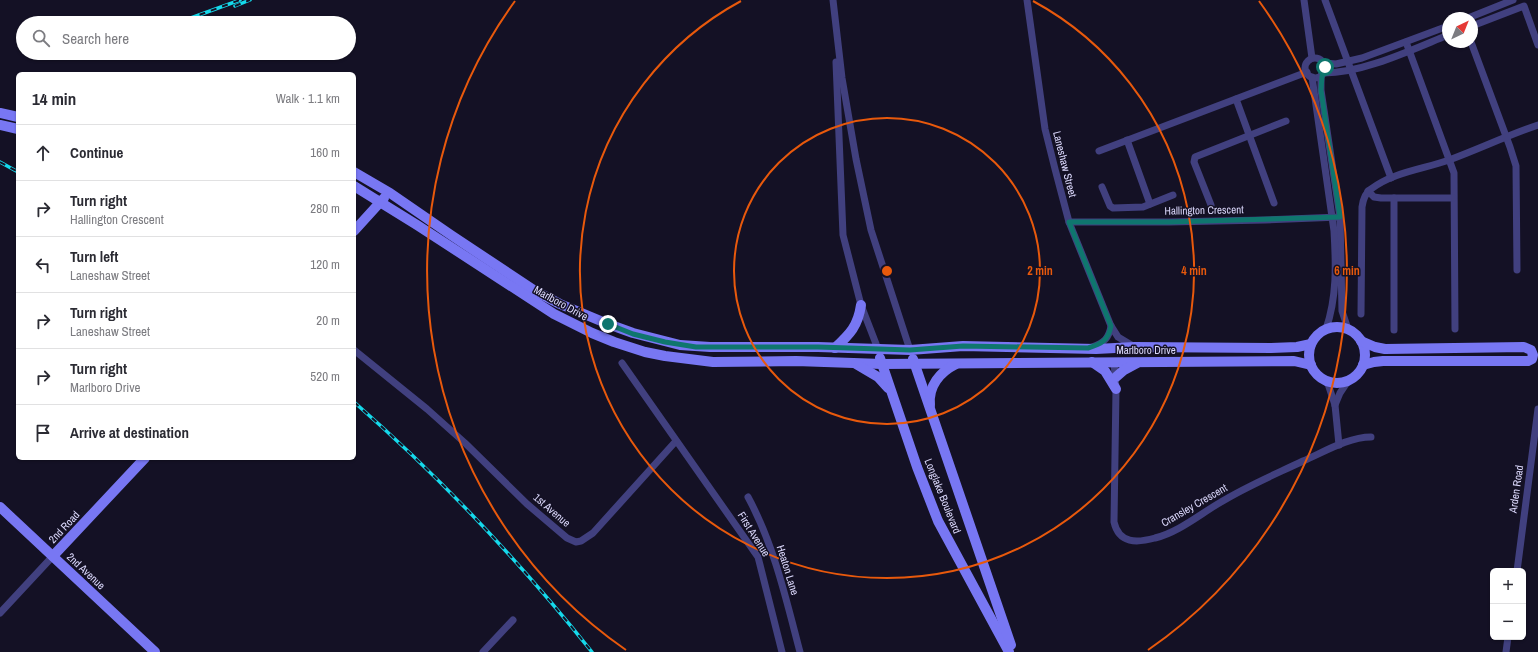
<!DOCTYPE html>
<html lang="en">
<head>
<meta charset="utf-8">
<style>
	:root { --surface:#fff; --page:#f2f2f3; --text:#2b2b33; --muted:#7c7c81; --line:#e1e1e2 }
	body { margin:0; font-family:"Archivo Narrow",sans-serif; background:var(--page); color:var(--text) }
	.controls { position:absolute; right:12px; bottom:12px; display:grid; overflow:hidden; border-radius:6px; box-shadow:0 1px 3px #0004 }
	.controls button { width:36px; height:36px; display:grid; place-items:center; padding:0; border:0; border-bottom:1px solid var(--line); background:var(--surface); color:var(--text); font:20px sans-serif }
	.compass { position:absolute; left:1442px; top:12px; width:36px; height:36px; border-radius:50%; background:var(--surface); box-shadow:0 1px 3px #0004; rotate:43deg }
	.stop { position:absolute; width:12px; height:12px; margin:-9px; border:3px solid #0f766e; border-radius:50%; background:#fff }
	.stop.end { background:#0f766e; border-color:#fff; box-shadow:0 1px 4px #0008 }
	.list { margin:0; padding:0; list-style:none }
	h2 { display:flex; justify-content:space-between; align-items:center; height:52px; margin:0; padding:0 16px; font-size:17px }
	h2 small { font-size:13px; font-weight:400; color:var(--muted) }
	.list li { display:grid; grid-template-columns:26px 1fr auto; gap:12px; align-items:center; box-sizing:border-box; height:56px; padding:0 16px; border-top:1px solid var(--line) }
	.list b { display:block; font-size:15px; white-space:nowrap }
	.list p { margin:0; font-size:13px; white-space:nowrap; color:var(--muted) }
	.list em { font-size:13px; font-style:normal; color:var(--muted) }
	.icon { flex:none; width:22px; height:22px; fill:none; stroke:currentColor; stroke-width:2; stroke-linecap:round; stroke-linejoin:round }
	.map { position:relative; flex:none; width:1538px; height:652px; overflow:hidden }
	.search { position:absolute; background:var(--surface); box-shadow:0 1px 3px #0004; left:16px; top:16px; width:340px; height:44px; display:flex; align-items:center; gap:10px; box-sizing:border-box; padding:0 14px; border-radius:22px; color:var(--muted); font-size:15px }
	.panel { position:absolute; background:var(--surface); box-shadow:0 1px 3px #0004; left:16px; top:72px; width:340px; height:388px; border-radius:6px }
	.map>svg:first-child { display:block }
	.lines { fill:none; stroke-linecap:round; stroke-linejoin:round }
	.street { stroke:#41407f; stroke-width:7 }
	.secondary { stroke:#7877f3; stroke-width:10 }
	.rail-casing { stroke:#15d9eb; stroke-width:3.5 }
	.rail { stroke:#141125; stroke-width:2; stroke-dasharray:6; stroke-linecap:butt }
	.route { stroke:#0f766e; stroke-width:5 }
	.ring { fill:none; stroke:#e8590c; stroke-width:2 }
	.labels { text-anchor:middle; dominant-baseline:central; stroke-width:3; stroke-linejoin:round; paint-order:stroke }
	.street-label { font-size:11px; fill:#dbd8fc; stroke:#141125 }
	.centre { fill:#e8590c; stroke:#141125; stroke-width:2 }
	.ring-label { font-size:12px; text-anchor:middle; font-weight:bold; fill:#e8590c; stroke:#141125; stroke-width:3; stroke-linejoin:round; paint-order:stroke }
</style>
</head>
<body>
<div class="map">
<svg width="1538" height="652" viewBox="0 0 1538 652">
	<rect width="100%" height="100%" fill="#141125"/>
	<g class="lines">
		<g class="street">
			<polyline points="833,0 842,78 856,159 871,230 910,350"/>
			<polyline points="1027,0 1045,129 1055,169 1069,222 1111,326 1118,337 1133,346"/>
			<polyline points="1304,0 1312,58"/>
			<polyline points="1325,0 1391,178"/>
			<polyline points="1468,18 1513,0"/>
			<polyline points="1472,26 1524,6 1538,45"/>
			<polyline points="1406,42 1454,173 1455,329"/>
			<polyline points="1471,42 1510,147 1516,166 1517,270"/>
			<circle cx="1315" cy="68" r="10"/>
			<polyline points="836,62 843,235 861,305 878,349"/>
			<polyline points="1324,63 1336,64 1362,58 1448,26"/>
			<path d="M1324 73C1363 73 1411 50 1448 35"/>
			<polyline points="1321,76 1321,90 1340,217 1342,311 1348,329"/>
			<path d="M1312 77 1334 231C1336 265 1337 297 1326 329"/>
			<polyline points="1236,99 1274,203"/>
			<polyline points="1127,140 1150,204"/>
			<polyline points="1099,151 1307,72"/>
			<polyline points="1102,187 1110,206 1113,208 1143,207 1173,195"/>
			<polyline points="1368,191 1374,197 1381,198 1453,198"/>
			<polyline points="1394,198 1394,330"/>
			<polyline points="1211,205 1194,162 1195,157 1286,121"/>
			<polyline points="1069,222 1169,222 1265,220 1340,217"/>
			<path d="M1361 314 1362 207C1363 200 1365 193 1371 189 1393 172 1424 169 1449 160 1479 149 1508 135 1538 125"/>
			<path d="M1092 347C1104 343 1109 338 1111 326"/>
			<polyline points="354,350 427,409 465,443 527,504 567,538 576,542 581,541 593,533 676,441"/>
			<path d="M1114 362 1116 389 1114 522C1119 544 1137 543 1155 538 1179 532 1200 514 1221 502 1247 486 1276 474 1303 461 1324 452 1348 437 1371 437"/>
			<polyline points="622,363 758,557 782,652"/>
			<polyline points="1327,381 1335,405 1339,445"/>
			<polyline points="1335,405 1340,393 1348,381"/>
			<path d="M748 497C774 545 786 599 800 652"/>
			<polyline points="1517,571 1538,409"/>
			<polyline points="0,613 53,556"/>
			<polyline points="483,652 513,620"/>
			<polyline points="1506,652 1508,637"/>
		</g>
		<g class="secondary">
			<polyline points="0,113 18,117"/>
			<polyline points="0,125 18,129"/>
			<polyline points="354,172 390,193 451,235 535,291 560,304 608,324 633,333 680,345 710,347 818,347 910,350 963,346 1096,349 1135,347 1271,348 1297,347 1311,344"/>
			<polyline points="354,186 417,225 554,314 592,333 614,342 645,352 665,356 713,362 796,361 882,364 1294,361 1311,365"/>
			<polyline points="354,231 384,198"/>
			<circle cx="1337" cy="355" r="28"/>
			<polyline points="1361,341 1375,347 1385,349 1524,347 1531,350 1533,355 1532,359 1528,361 1383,361 1374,362 1363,365"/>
			<path d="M835 348C850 334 858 326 861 305"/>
			<polyline points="880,358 917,467 938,521 1009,652"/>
			<polyline points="913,359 1011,645"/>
			<polyline points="1092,362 1105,371 1116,389"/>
			<polyline points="856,364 878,377 888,388"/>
			<polyline points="1116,377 1124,370 1137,363"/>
			<path d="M930 405C928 386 940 372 956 364"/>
			<polyline points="0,507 155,652"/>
			<polyline points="53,556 145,458"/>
		</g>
		<defs>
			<g id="rail">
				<polyline points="235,6 250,0"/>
				<polyline points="177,23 240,0"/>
				<polyline points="44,54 51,53"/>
				<polyline points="0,162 18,172"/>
				<path d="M354 402C441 478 520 562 592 652"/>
			</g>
		</defs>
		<use href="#rail" class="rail-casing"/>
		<use href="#rail" class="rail"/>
	</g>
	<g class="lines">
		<path class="route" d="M608 324 633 334 665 342 696 347H818L910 350 963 346 1088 348C1101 344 1108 341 1111 326L1069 222H1169L1340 217 1321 90 1322 76 1324 73 1325 67"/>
	</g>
	<g class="ring">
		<circle cx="887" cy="271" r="153"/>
		<path d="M1033 1A307 307 0 1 1 741 1"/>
		<path d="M626 650A460 460 0 0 1 515 1M1259 1A460 460 0 0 1 1148 650"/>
	</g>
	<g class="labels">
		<g class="street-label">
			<text transform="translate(1065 164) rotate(76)">Laneshaw Street</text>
			<text transform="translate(1204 210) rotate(-1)">Hallington Crescent</text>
			<text transform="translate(561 303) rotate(29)">Marlboro Drive</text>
			<text x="1146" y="350">Marlboro Drive</text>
			<text transform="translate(1516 489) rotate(-82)">Arden Road</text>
			<text transform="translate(943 496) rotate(68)">Longlake Boulevard</text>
			<text transform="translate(1194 505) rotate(-30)">Cransley Crescent</text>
			<text transform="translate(552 510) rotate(41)">1st Avenue</text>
			<text transform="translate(64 527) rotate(-47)">2nd Road</text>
			<text transform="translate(754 534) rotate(58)">First Avenue</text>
			<text transform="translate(788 570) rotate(73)">Heaton Lane</text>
			<text transform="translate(86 571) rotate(43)">2nd Avenue</text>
		</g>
	</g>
	<circle cx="887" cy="271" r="6" class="centre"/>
	<g class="ring-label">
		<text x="1040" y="275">2 min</text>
		<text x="1194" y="275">4 min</text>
		<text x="1347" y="275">6 min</text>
	</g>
</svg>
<div class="controls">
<button>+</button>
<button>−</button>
</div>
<svg class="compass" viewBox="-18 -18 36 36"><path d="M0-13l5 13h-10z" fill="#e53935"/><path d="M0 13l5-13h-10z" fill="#7c7c81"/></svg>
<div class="stop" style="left:1325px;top:67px"></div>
<div class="stop end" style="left:608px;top:324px"></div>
<div class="search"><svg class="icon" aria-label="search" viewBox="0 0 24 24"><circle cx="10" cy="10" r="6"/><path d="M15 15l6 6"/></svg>Search here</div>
<section class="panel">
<h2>14 min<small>Walk · 1.1 km</small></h2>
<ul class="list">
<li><svg class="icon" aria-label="ahead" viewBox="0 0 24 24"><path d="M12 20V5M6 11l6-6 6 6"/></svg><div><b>Continue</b></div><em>160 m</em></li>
<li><svg class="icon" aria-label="right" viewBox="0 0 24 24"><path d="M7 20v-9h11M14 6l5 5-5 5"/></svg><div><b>Turn right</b><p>Hallington Crescent</p></div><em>280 m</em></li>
<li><svg class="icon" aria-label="left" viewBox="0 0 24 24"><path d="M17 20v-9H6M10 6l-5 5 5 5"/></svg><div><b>Turn left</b><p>Laneshaw Street</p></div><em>120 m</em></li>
<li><svg class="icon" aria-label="right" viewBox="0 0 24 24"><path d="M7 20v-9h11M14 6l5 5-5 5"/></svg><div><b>Turn right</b><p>Laneshaw Street</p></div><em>20 m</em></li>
<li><svg class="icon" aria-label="right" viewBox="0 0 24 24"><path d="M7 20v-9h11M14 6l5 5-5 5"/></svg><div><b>Turn right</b><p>Marlboro Drive</p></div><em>520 m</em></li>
<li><svg class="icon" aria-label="arrive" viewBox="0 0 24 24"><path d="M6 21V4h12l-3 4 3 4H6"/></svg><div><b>Arrive at destination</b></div></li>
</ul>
</section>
</div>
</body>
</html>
